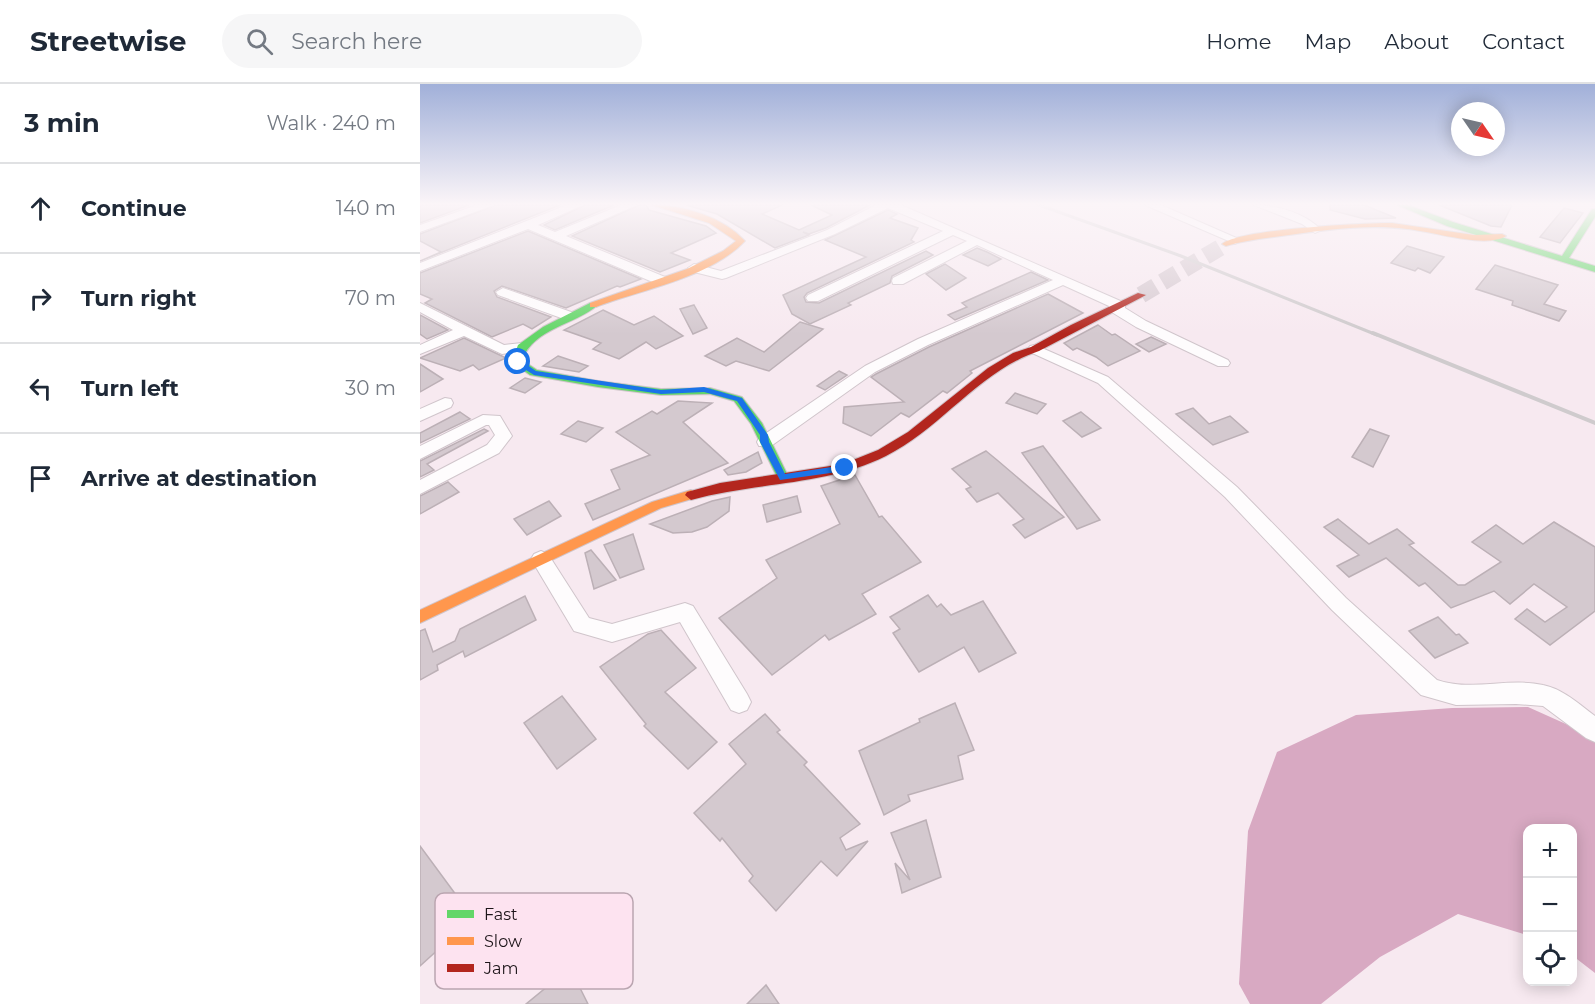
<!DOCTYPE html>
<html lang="en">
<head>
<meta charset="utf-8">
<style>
	:root { --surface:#fff; --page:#f6f6f7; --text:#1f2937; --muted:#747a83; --line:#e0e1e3 }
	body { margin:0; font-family:Montserrat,sans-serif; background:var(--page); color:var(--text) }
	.controls { position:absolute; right:18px; bottom:18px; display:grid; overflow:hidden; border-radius:12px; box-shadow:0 3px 15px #0003 }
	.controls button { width:54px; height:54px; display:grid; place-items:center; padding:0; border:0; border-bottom:2px solid var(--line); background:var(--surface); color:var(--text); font:30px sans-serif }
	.compass { position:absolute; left:1031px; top:18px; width:54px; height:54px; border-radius:50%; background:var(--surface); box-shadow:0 3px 15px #0003; rotate:124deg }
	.stop { position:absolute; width:18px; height:18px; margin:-14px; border:4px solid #1a73e8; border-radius:50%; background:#fff }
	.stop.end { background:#1a73e8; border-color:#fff; box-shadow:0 2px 6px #0008 }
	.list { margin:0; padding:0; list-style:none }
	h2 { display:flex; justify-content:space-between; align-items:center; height:78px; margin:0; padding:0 24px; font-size:26px }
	h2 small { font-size:20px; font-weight:400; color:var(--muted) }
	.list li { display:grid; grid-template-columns:39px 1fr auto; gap:18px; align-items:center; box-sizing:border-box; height:90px; padding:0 24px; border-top:2px solid var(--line) }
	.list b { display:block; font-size:22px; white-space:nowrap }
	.list em { font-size:20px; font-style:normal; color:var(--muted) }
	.icon { flex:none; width:33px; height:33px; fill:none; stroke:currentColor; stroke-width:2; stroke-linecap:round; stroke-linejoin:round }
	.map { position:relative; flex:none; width:1175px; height:920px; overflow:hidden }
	header { display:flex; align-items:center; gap:36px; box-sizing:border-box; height:84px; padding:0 30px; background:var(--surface); border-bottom:2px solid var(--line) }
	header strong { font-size:28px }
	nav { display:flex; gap:33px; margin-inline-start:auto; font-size:21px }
	.search { width:420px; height:54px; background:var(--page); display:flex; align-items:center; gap:15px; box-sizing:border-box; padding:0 21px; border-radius:33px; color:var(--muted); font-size:22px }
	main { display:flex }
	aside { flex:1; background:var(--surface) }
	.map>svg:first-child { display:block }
	.water { fill:#d8a9c2 }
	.building { fill:#d4c9cf; stroke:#bcb0b6; stroke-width:1.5 }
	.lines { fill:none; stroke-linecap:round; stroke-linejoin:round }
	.secondary-tunnel { stroke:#d6c9d0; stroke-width:17; stroke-dasharray:17 8; stroke-linecap:butt }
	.street-casing { stroke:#d0c5cb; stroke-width:2 }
	.fast-casing { stroke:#d0c5cb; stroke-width:2 }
	.slow-casing { stroke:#d0c5cb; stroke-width:2 }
	.jam-casing { stroke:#d0c5cb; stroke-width:2 }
	.street { fill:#fefcfd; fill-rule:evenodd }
	.fast { fill:#63d668; fill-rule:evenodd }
	.slow { fill:#ff974d; fill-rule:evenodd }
	.jam { fill:#b3261e; fill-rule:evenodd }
	.rail-far1 { stroke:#cfcbcd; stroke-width:3 }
	.rail { stroke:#cfcbcd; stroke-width:4 }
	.route { fill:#1a73e8 }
	.key { fill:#fde3f0; stroke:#baa5b0; stroke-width:1.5 }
	.key-label { font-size:16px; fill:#1d1519 }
</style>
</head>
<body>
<header>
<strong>Streetwise</strong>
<div class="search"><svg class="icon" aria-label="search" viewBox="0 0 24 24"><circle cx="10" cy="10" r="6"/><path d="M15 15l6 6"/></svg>Search here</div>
<nav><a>Home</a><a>Map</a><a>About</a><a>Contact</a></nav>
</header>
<main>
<aside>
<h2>3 min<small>Walk · 240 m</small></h2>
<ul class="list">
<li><svg class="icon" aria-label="ahead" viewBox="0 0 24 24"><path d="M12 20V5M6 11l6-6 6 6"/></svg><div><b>Continue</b></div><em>140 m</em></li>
<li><svg class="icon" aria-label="right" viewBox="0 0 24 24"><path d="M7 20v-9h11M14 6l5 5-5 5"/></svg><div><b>Turn right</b></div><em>70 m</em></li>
<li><svg class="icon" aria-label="left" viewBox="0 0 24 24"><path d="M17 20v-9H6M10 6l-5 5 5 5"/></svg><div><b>Turn left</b></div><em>30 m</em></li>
<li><svg class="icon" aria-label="arrive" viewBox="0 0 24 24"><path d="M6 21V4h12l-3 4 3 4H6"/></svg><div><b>Arrive at destination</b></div></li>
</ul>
</aside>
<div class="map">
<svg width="1175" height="920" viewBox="0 0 1175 920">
	<rect width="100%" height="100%" fill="#f7e9f0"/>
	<polygon class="water" points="1108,623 1175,653 1175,889 1153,872 1152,744 1108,744 1107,851 1038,830 960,873 901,920 830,920 819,900 828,747 857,668 936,631 1032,624"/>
	<g class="building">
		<polygon points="0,121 49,121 0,139"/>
		<polygon points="76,121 140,121 0,177 21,168 0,157 0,150"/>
		<polygon points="165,121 194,121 135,146 124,141"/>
		<polygon points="219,121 226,121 229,126 286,142 296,149 251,169 270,176 240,188 152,152"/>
		<polygon points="266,121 362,121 342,130 379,146 412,131 391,121 450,121 406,144 389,150 383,148 389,151 355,164 297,130"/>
		<polygon points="910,121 944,121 976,134 945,135 910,126"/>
		<polygon points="1019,121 1092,121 1081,143 1071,142"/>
		<polygon points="1144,124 1163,129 1140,159 1120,153"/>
		<polygon points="468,126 477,130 470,134 498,144 491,156 494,158 387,209 384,213 386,218 399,219 506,167 513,171 472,192 470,199 428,219 431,221 390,240 372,230 363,211 446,173 405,156"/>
		<polygon points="108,147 221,195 200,203 197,202 146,224 82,202 74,207 77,213 131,233 112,245 103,240 72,253 5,219 12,215 0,210 0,189"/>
		<polygon points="987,162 1024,173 1010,189 998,184 995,187 971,179"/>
		<polygon points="557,164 567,168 581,175 568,182 543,171"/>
		<polygon points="525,180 546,194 526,206 506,190"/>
		<polygon points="1075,181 1138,201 1124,220 1146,227 1139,237 1092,221 1093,217 1056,205"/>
		<polygon points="611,188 628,196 535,236 528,231 547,223 542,219"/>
		<polygon points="628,210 663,229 550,287 552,289 527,309 523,307 489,333 481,329 451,352 423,339 424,323 484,318 451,293 456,290 509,263"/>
		<polygon points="274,221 287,244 273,250 260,225"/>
		<polygon points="183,226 214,241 234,232 263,252 236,265 226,258 199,275 173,265 181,259 144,246"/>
		<polygon points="0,231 28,246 7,255 0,250"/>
		<polygon points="380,238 403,245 349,287 316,277 306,282 285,272 317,254 344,268"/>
		<polygon points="678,241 692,251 695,250 720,267 688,282 676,273 657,264 653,266 644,259"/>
		<polygon points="731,253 746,260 729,268 716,260"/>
		<polygon points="44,254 86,274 59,286 53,281 40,287 0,274"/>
		<polygon points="138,272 168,282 159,288 123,282"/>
		<polygon points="0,280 23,295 0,308"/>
		<polygon points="419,287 427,291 405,306 397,302"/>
		<polygon points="105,294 121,298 105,309 90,304"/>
		<polygon points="595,309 626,320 617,330 586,319"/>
		<polygon points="258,317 292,319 263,338 308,379 173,436 165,420 200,405 191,386 230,371 196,348 232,327 237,330"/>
		<polygon points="773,324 789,340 810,332 828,348 793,361 756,330"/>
		<polygon points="40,328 50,335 0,359 0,349"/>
		<polygon points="661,328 681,344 662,353 643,337"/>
		<polygon points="158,337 183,344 166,358 141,350"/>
		<polygon points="64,345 68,347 7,380 14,386 0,393 0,377"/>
		<polygon points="950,345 969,352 953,383 932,373"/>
		<polygon points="623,362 680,436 657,445 602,369"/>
		<polygon points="566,367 577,376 644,433 605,454 593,441 604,435 578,409 557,418 546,405 551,403 532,385"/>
		<polygon points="338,368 342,379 326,388 308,391 304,386"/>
		<polygon points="435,391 459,433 462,432 501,478 442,510 456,530 409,556 405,551 352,591 299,534 357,494 346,476 420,440 401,402"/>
		<polygon points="28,398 39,408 0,430 0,412"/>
		<polygon points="377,412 381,428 347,438 343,421"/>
		<polygon points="310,413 309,427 287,443 272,448 253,449 230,440 292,417"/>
		<polygon points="129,417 141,432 107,451 94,435"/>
		<polygon points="918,435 949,460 977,445 994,459 989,461 1038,501 1045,501 1081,478 1052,458 1076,441 1103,460 1134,438 1175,463 1175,527 1130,561 1095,535 1107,525 1125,538 1147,523 1114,500 1090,520 1074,507 1031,524 1005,499 999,502 966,474 929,493 917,482 939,471 904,443"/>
		<polygon points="213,450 224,485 200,494 184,461"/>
		<polygon points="171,466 196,496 174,505 165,469"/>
		<polygon points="508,511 517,523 521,520 531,531 563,517 596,569 559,588 544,563 499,588 473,549 480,545 470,533"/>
		<polygon points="105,512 116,536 45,573 43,567 17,581 18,586 0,596 0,547 5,545 13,568 35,557 40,545"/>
		<polygon points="1018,533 1036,551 1039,550 1048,559 1015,574 989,547"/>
		<polygon points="241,546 276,584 245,608 297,658 268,685 224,642 226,640 180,583 228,550"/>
		<polygon points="142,612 176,655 137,685 104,639"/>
		<polygon points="535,619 554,666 538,672 543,695 488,711 490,717 464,731 439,667 500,638 499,635"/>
		<polygon points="345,630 360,646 357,648 387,678 384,681 440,740 420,754 426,766 448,757 417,792 401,777 356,827 329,797 333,792 302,754 300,757 274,729 326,680 309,660"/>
		<polygon points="506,736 521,793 482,809 475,779 490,796 471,749"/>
		<polygon points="0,762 53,834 0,882"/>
		<polygon points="150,884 168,920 106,920"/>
		<polygon points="346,901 359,920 327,920"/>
	</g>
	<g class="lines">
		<polyline class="secondary-tunnel" points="721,211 806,160"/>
		<defs>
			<g id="street">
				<polygon points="57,121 74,121 0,148 0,141"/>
				<polygon points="147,121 163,121 118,141 135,148 201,121 217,121 146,152 245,193 246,196 245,199 235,199 108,145 0,187 0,179"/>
				<polygon points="456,121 481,121 705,219 705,224 726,237 808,276 810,279 808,282 798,282 716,243 690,227 689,222 643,201 508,261 455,288 351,362 339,362 337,358 339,354 445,282 498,255 633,196 557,161 483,200 473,200 472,197 473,194 547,157 533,151 398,217 388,217 386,214 388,211 523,147 468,124 415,150 306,194 302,195 270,187 268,184 274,180 301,187 407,146"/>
				<polygon points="725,121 741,121 821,156 815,160 811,158"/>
				<path d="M834 121C856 121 886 129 901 146L895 149 882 140Z"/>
				<polygon points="83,204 154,229 156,232 149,236 144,235 78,211 76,208"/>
				<polygon points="0,219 84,261 102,259 109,263 107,266 82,270 44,252 0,270 0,261 33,246 0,228"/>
				<path d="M615 261 688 293 817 403 926 514 1017 596C1051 608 1088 593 1123 601 1143 605 1159 620 1175 632V658L1166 654 1123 622 1096 620 1036 621 1001 611 912 526 805 413 678 299 610 268 608 265 610 262Z"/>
				<polygon points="25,314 31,315 33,319 31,323 0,337 0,325"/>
				<polygon points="63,331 80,332 92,352 79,369 0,410 0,396 67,361 75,351 69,341 66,341 0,375 0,362"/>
				<polygon points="121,467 128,470 169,534 192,540 265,519 273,522 327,610 331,618 327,626 319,629 311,626 260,538 192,558 154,547 111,475 114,470"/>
			</g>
			<g id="fast">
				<polygon points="977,121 988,121 1033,138 1142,172 1172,125 1175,125 1175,133 1149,174 1175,182 1175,188 1027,142"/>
				<path d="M170 219 178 221C155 241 114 244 102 276L117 286 178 297 241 305 290 304 322 313 342 339 369 394 367 397H359L331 340 314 317 290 310 241 311 178 303 110 291 93 279 92 277 98 261 123 243Z"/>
			</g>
			<g id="slow">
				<path d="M232 121C264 121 303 133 325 157 290 194 223 205 176 223H170V219L267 185 303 167 316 157 289 139Z"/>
				<path d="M972 139 1054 151 1082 150 1086 152C1066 165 1011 147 987 145 948 140 907 146 869 151 848 154 826 156 806 162L802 160C820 145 943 139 972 139Z"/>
				<polygon points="271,406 277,411 275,414 241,424 0,539 0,526 232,418"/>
			</g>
			<path id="jam" d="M718 209 726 211 619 267C559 287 522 344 466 372 406 402 335 398 271 416L265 411 267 408 300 399 423 380 458 366 488 348 568 284 593 269 611 263 651 241Z"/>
		</defs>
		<use href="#street" class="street-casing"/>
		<use href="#fast" class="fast-casing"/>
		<use href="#slow" class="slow-casing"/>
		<use href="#jam" class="jam-casing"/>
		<use href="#street" class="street"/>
		<use href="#fast" class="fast"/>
		<use href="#slow" class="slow"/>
		<use href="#jam" class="jam"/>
		<polyline class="rail-far1" points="619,121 761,172 957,251"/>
		<polyline class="rail" points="953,249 1175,339"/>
	</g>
	<linearGradient id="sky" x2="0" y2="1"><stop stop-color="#a1b0d9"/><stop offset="0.48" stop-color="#fbf5f8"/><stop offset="1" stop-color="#fbf5f8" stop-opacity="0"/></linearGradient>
	<rect width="1175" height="250" fill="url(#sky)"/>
	<polygon class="route" points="95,276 100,276 116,287 241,306 284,303 322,314 348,351 349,358 365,390 425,381 429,384 425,387 360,396 340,358 340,351 317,317 284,308 241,310 114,291 95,279"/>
	<rect x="15" y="809" width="198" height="96" rx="9" class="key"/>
	<rect x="27" y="826" width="27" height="8" fill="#63d668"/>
	<rect x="27" y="853" width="27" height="8" fill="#ff974d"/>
	<rect x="27" y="880" width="27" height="8" fill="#b3261e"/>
	<g class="key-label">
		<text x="64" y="836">Fast</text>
		<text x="64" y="863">Slow</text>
		<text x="64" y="890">Jam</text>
	</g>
</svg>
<div class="controls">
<button>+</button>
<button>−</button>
<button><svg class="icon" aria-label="locate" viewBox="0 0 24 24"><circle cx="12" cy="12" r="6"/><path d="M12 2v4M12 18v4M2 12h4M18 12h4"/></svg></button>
</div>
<svg class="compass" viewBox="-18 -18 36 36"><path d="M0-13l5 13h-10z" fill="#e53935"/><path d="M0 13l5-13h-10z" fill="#747a83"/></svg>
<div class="stop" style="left:98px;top:278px"></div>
<div class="stop end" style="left:425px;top:384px"></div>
</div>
</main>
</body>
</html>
